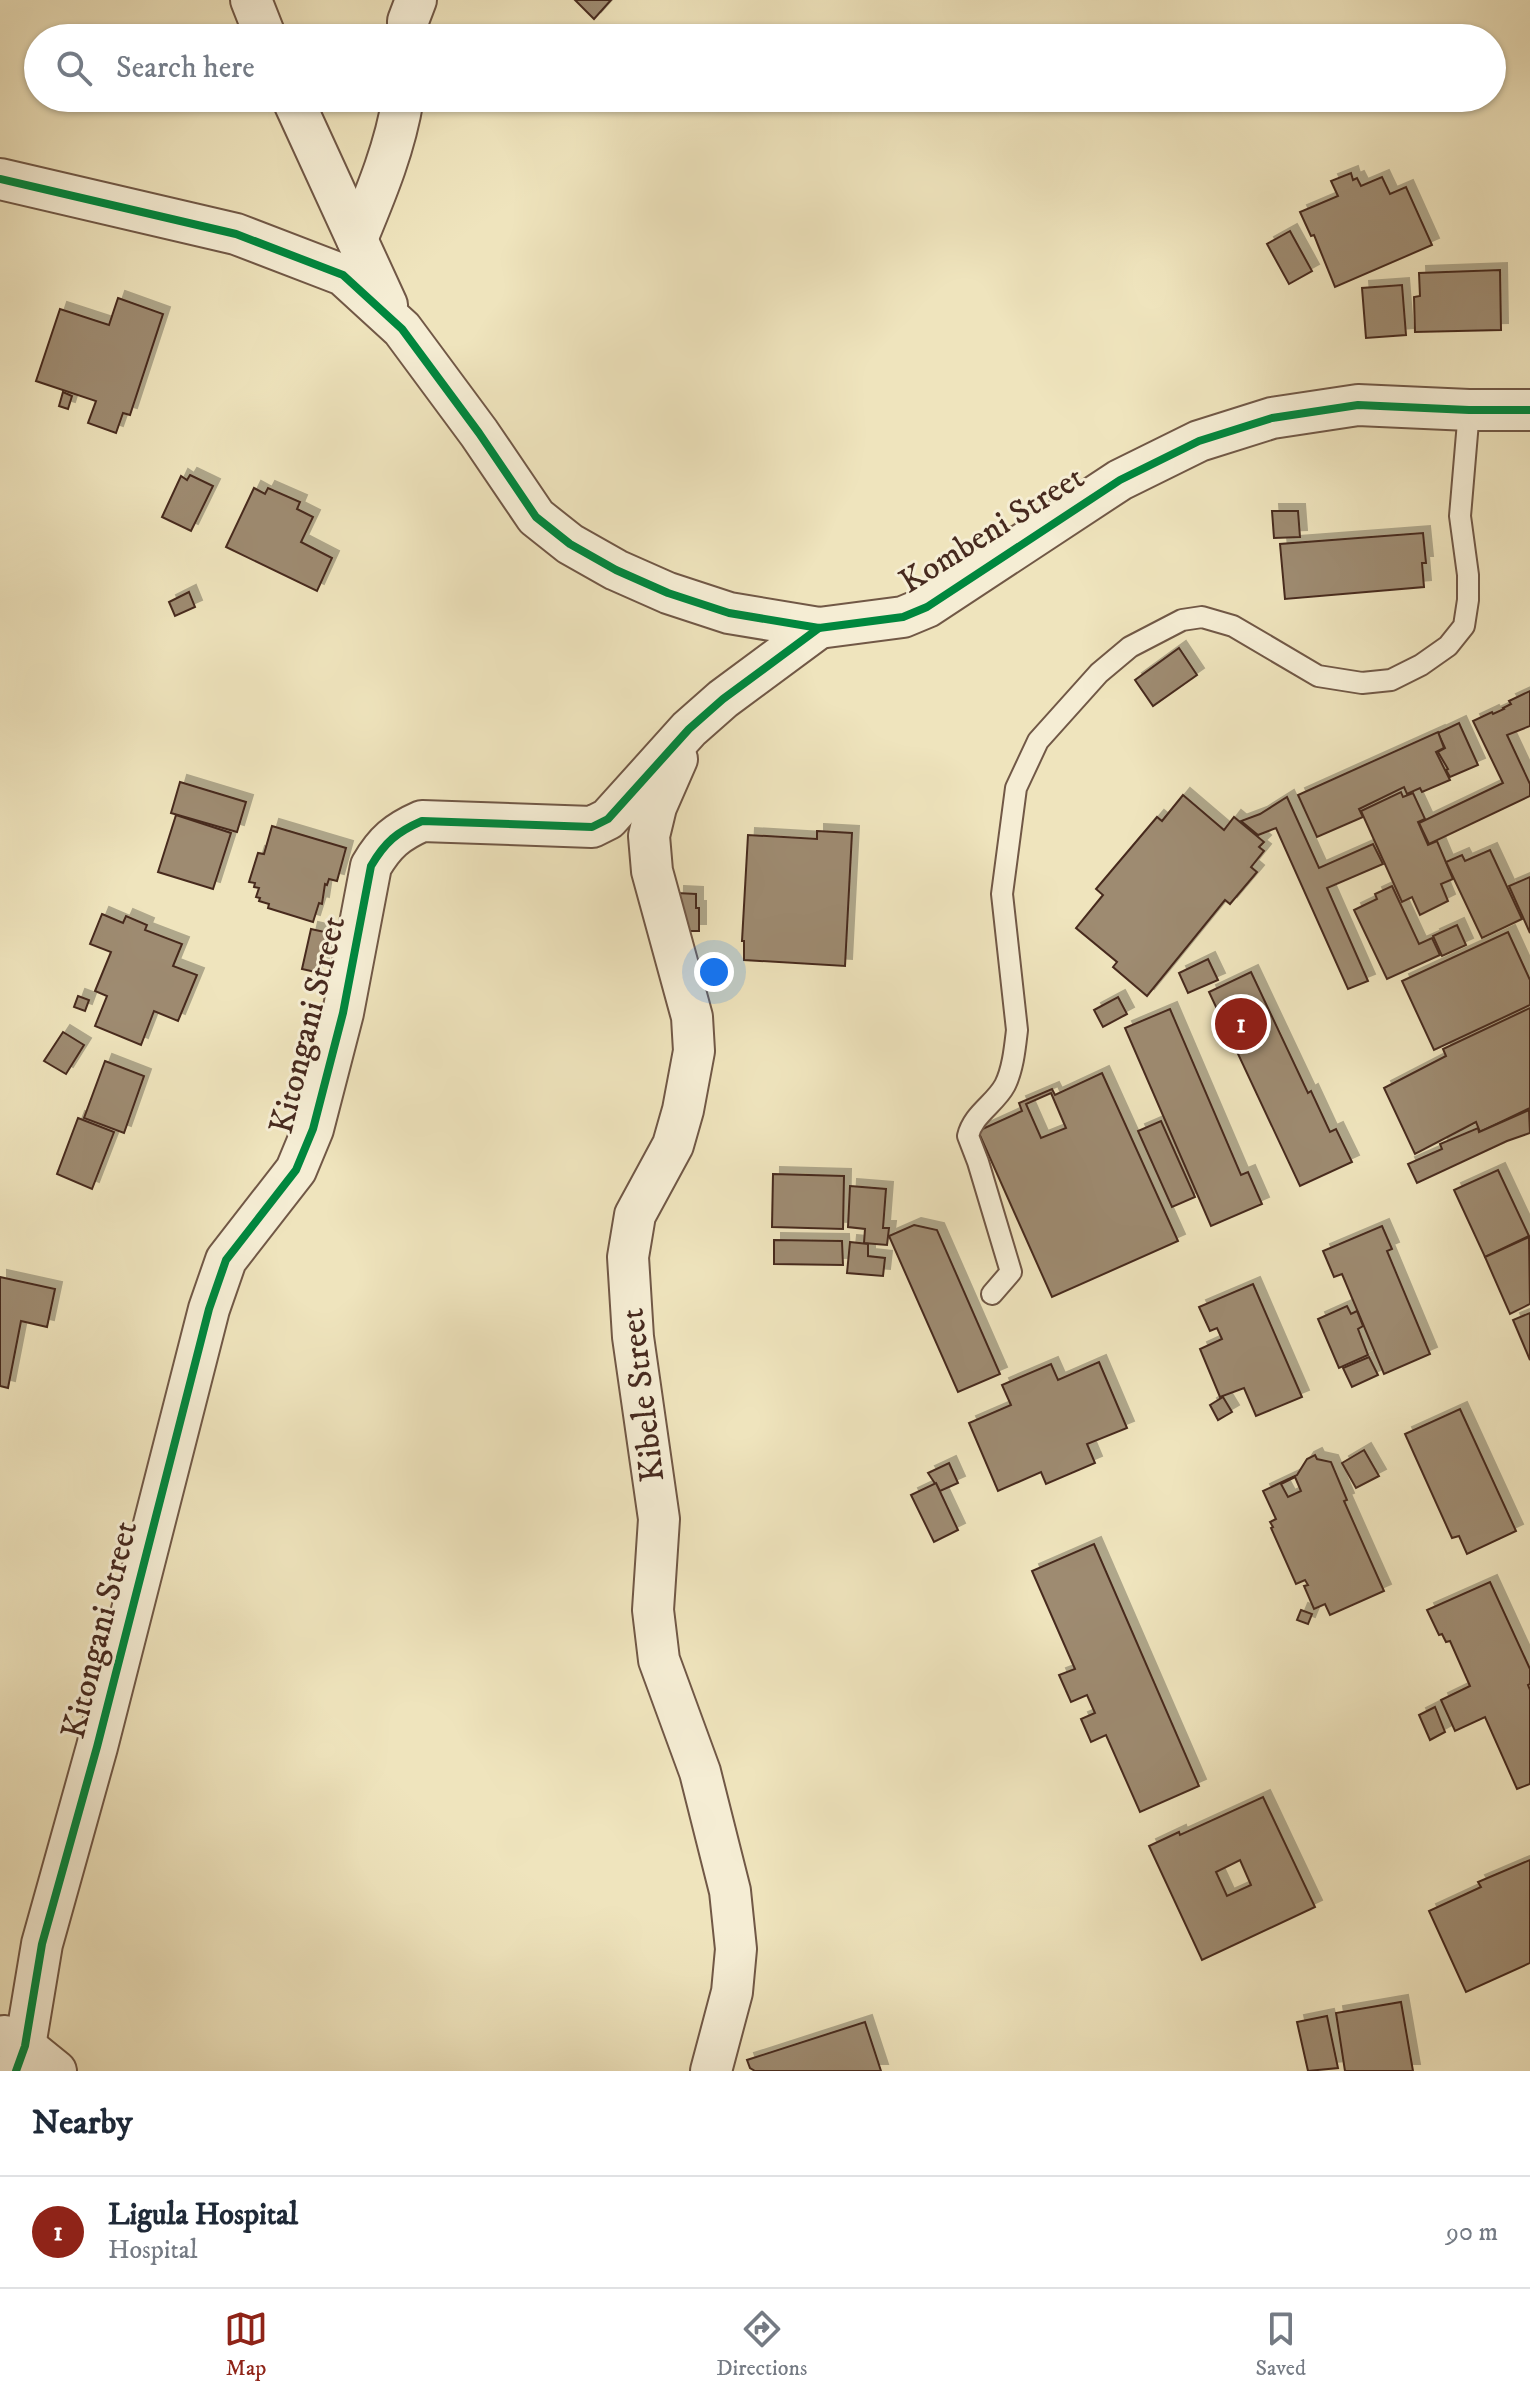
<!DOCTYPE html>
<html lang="en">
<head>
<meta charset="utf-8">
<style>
	:root { --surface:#fff; --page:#f2f2f3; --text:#1f2937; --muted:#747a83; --line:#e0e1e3; --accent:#8f2418 }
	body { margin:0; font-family:"IM FELL DW Pica",serif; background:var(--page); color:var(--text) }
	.you { position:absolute; left:714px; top:972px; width:28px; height:28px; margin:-20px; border:6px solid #fff; border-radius:50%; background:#1a73e8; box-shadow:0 0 0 12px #1a73e833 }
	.badge { display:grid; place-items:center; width:52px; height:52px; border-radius:50%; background:var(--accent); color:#fff; font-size:26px; font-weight:700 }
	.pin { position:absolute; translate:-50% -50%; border:4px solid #fff; box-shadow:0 2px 8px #0006 }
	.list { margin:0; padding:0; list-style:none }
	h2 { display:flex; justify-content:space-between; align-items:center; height:104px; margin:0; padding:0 32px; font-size:34px }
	h2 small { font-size:26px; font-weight:400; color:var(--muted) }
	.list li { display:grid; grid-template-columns:52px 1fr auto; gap:24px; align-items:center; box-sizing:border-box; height:112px; padding:0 32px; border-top:2px solid var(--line) }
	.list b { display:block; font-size:30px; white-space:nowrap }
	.list p { margin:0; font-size:26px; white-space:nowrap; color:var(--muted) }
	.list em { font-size:26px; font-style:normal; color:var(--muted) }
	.icon { flex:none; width:44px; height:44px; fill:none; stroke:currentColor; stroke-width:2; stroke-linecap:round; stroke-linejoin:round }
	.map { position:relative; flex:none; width:1530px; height:2071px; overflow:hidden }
	.search { position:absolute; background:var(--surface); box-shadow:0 2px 6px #0004; left:24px; right:24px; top:24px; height:88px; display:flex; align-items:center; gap:20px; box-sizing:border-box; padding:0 28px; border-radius:44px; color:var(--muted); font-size:30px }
	.sheet { height:216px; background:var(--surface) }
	nav { display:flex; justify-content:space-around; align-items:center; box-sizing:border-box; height:112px; border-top:2px solid var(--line); background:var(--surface); font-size:22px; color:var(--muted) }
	nav a { display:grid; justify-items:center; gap:4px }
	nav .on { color:var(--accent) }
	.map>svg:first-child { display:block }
	.building { fill:#9e8b71; stroke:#472a1f; stroke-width:2; fill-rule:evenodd; filter:url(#shadow) }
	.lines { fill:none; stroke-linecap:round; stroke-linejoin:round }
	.lane-casing { stroke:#715846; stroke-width:24 }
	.street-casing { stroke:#715846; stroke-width:44 }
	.lane { stroke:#f5edd4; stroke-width:20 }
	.street { stroke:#f5edd4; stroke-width:40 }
	.cycleway-casing { stroke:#f5edd4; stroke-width:13 }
	.cycleway { stroke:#00873e; stroke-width:8 }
	.labels { text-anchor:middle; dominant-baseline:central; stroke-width:6; stroke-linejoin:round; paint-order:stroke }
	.street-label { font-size:34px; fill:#472a1f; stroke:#f5edd4 }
</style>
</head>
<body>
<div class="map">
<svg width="1530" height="2071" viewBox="0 0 1530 2071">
	<defs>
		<filter id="shadow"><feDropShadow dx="7" dy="-7" stdDeviation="0" flood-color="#0004"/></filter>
	</defs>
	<rect width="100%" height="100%" fill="#efe4bd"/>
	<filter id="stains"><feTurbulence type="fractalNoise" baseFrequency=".0025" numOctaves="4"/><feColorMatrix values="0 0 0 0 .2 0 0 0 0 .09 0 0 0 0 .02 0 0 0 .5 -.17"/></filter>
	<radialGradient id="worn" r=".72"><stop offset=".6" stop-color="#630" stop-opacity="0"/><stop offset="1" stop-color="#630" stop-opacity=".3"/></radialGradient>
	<g class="building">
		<polygon points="575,0 611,0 594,19"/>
		<polygon points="1351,173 1353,180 1357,178 1361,186 1382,177 1390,194 1406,187 1432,245 1335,287 1318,245 1314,235 1311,236 1300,212 1338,196 1331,181"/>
		<polygon points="1290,231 1312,271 1289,284 1267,244"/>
		<polygon points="1500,270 1501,330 1415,332 1414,297 1420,296 1419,273"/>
		<polygon points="1402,285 1406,335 1366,338 1362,288"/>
		<polygon points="118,298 163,314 130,415 123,413 116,433 88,423 96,401 36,381 60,309 109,325"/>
		<polygon points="63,392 72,396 68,409 59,406"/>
		<polygon points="190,475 213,486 191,531 162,517 181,476 187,480"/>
		<polygon points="254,488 265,494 268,488 300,502 297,509 313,517 301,542 332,558 317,591 226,547"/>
		<polygon points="1272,511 1298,511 1300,537 1274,538"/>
		<polygon points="1423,533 1426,563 1422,563 1424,587 1285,599 1280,544"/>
		<polygon points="189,592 195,607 175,616 169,602"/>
		<polygon points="1179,648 1197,675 1153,706 1135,680"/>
		<polygon points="1530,691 1530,726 1507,735 1530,784 1530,796 1429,844 1419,823 1503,783 1473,721 1492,712 1493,714 1504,709 1503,708 1511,704 1509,701"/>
		<polygon points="1459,723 1478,765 1450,777 1446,770 1448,769 1438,752 1445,748 1438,733"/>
		<polygon points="1438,732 1444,748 1436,752 1450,780 1422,792 1420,788 1407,794 1404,787 1359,809 1363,817 1317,837 1298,795"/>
		<polygon points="180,782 246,802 237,832 171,813"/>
		<polygon points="1401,792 1403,797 1413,793 1425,819 1418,822 1428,845 1437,841 1453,879 1441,884 1448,901 1420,915 1412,897 1402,902 1361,811"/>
		<polygon points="1183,795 1224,830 1234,817 1264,842 1259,847 1264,851 1251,867 1257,872 1230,904 1225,900 1147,996 1113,967 1117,962 1076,928 1103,895 1096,889 1157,817 1162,821"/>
		<polygon points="1287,797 1319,868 1373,844 1383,864 1327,888 1368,981 1348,989 1276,828 1258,835 1241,821 1260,814"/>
		<polygon points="176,815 231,833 213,889 158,872"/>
		<polygon points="272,826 346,848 337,881 329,879 327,885 325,884 322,904 319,903 313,922 268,908 269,904 259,901 260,898 256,897 259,888 254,887 255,883 249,882 258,853 264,854"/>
		<polygon points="817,831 852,833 845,966 744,960 744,941 742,941 748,835 817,839"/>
		<polygon points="1490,850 1522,919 1482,938 1446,862 1462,855 1465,861"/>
		<polygon points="1530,877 1530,933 1509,886"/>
		<polygon points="1392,886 1419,944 1432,938 1440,955 1387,979 1354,910 1377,899 1375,894"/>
		<polygon points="677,893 696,894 696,908 699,908 699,931 676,931"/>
		<polygon points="102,914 123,923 126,916 147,925 145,930 182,944 173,966 197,975 178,1021 154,1011 141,1045 95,1026 107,996 95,991 111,952 90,944"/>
		<polygon points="1457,925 1466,945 1442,956 1433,936"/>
		<polygon points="311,929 329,933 320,973 302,969"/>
		<polygon points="1508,932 1530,980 1530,1005 1434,1050 1402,981"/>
		<polygon points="1208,959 1218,980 1188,993 1179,973"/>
		<polygon points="1251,972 1308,1093 1311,1091 1330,1132 1336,1129 1352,1162 1300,1186 1209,992"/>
		<polygon points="78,996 89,1000 85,1011 74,1007"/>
		<polygon points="1118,997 1127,1014 1103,1027 1094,1010"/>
		<polygon points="1530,1008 1530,1108 1480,1132 1476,1122 1415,1154 1384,1088 1446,1056 1443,1049"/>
		<polygon points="1170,1009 1241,1175 1248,1172 1262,1204 1211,1226 1125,1028"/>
		<polygon points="63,1032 84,1045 66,1074 44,1061"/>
		<polygon points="105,1061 144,1076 124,1133 84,1118"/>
		<path d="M1102 1073 1178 1241 1052 1297 978 1131 1022 1111 1019 1103 1052 1089 1055 1095ZM1051 1093 1066 1128 1041 1138 1026 1104Z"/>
		<polygon points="1529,1110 1530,1133 1507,1141 1417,1183 1408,1164 1442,1149 1440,1144 1478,1128 1479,1132"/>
		<polygon points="78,1118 114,1132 92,1189 57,1174"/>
		<polygon points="1161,1121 1195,1197 1172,1207 1138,1131"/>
		<polygon points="1498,1170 1529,1236 1485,1257 1454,1190"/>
		<polygon points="773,1174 844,1176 843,1229 772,1227"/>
		<polygon points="850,1186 886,1189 883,1228 889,1228 887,1245 864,1243 865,1229 848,1227"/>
		<polygon points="914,1225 937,1230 1000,1374 958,1392 889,1236"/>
		<polygon points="1382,1226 1392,1249 1387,1251 1430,1354 1384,1374 1342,1274 1334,1277 1323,1251"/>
		<polygon points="1529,1237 1530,1304 1510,1314 1485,1257"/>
		<polygon points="774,1240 842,1241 843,1265 774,1264"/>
		<polygon points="850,1242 868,1244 868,1256 885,1258 883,1276 847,1273"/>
		<polygon points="0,1277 55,1289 47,1327 21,1321 8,1388 0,1386"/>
		<polygon points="1253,1284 1302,1397 1256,1416 1244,1388 1220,1397 1200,1349 1222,1339 1217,1328 1210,1331 1199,1307"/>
		<polygon points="1347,1306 1351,1314 1357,1311 1363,1326 1358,1329 1368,1355 1339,1368 1318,1319"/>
		<polygon points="1530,1313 1530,1360 1513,1320"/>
		<polygon points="1369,1357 1378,1375 1352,1387 1343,1368"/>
		<polygon points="1099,1362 1127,1428 1087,1444 1095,1463 1046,1484 1041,1472 998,1491 969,1423 1011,1405 1002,1385 1051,1364 1058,1380"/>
		<polygon points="1223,1397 1232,1412 1218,1420 1210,1405"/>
		<polygon points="1460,1409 1516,1531 1467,1554 1459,1536 1452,1538 1405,1434"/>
		<polygon points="1364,1450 1379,1476 1356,1488 1342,1463"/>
		<path d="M1315 1455 1317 1459 1331 1462 1347 1500 1344 1501 1384 1591 1330 1615 1325 1604 1314 1609 1304 1586 1308 1585 1305 1580 1296 1584 1271 1528 1273 1527 1270 1522 1276 1519 1263 1491 1297 1475 1307 1459ZM1295 1477 1301 1491 1288 1497 1281 1484Z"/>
		<polygon points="949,1463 958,1483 940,1491 928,1473"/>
		<polygon points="936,1483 958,1530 934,1542 911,1495"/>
		<polygon points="1094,1544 1199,1786 1140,1812 1106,1735 1091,1742 1081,1719 1095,1713 1087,1695 1071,1702 1059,1675 1075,1669 1032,1571"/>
		<polygon points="1490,1582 1530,1669 1530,1684 1528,1685 1530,1690 1530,1784 1517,1789 1485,1717 1455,1731 1441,1700 1470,1686 1450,1641 1446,1642 1442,1634 1439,1635 1427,1610"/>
		<polygon points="1301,1610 1312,1614 1308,1624 1297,1620"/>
		<polygon points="1435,1707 1445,1732 1430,1740 1419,1715"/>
		<path d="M1263 1797 1315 1907 1202 1960 1149 1846 1179 1832 1180 1835ZM1240 1860 1251 1885 1227 1896 1216 1872Z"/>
		<polygon points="1530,1860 1530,1963 1466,1992 1429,1911 1481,1887 1478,1882"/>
		<polygon points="1401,2002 1413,2071 1345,2071 1336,2013"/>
		<polygon points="1327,2016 1338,2068 1308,2071 1297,2022"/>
		<polygon points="865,2022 881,2071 755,2071 750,2068 747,2060"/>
	</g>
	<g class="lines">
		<defs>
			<path id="lane" d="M992 1294 1011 1272 978 1162 968 1136C973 1114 995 1104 1005 1085 1013 1069 1015 1047 1017 1030L1002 894 1016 788 1038 741 1099 673 1130 647 1182 620 1202 617 1233 626 1318 676 1362 683 1391 680 1421 665 1448 646 1464 626 1468 600V575L1460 516 1469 410"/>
			<g id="street">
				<polyline points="251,0 266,38"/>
				<polyline points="408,38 408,21 416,0"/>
				<polyline points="292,98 387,305"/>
				<polyline points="0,179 236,234 343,275 402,329 479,433 536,517 570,544 616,570 668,593 729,613 819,628 903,617 927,607 1120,480 1199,441 1272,418 1358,405 1469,410 1530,410"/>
				<path d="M357 239C376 193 395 148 403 98"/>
				<polyline points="677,759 656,807 649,836 652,871 692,1017 694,1051 683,1110 673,1145 635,1215 628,1257 633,1337 659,1519 653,1610 659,1660 700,1772 730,1891 736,1949 732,1992 711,2071"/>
				<polyline points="4,2036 25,2046 56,2071"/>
				<path d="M16 2071 25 2046 42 1944 97 1747 209 1309 226 1260 296 1170 313 1129 343 1013 371 866C385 842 397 832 422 821L592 827 608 819 689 729 723 699 819 628"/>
			</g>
		</defs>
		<use href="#lane" class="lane-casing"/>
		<use href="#street" class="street-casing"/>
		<use href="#lane" class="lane"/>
		<use href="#street" class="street"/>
		<defs>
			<g id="cycleway">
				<polyline points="0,179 236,234 343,275 402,329 479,433 536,517 570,544 616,570 668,593 729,613 819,628 903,617 927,607 1120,480 1199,441 1272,418 1358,405 1469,410 1530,410"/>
				<path d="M16 2071 25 2046 42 1944 97 1747 209 1309 226 1260 296 1170 313 1129 343 1013 371 866C385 842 397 832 422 821L592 827 608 819 689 729 723 699 819 628"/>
			</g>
		</defs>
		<use href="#cycleway" class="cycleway-casing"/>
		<use href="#cycleway" class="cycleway"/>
	</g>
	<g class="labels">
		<g class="street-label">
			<text transform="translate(992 530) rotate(-32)">Kombeni Street</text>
			<text transform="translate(308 1025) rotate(-76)">Kitongani Street</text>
			<text transform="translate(643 1395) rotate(-97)">Kibele Street</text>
			<text transform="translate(100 1630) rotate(-76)">Kitongani Street</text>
		</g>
	</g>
	<rect width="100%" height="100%" filter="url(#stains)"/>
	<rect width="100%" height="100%" fill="url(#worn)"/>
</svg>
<div class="you"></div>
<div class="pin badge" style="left:1241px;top:1024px">1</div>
<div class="search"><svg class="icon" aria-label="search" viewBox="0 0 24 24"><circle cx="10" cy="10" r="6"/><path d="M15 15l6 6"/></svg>Search here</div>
</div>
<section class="sheet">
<h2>Nearby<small></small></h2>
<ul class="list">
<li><span class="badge">1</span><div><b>Ligula Hospital</b><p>Hospital</p></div><em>90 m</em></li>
</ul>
</section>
<nav>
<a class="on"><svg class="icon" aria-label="map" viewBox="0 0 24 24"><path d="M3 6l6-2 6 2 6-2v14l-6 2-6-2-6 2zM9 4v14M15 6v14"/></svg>Map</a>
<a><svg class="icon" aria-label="directions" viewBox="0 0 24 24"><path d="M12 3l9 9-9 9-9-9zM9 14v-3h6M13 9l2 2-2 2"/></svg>Directions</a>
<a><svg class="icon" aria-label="saved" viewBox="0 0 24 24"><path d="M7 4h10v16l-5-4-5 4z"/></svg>Saved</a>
</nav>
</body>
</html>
